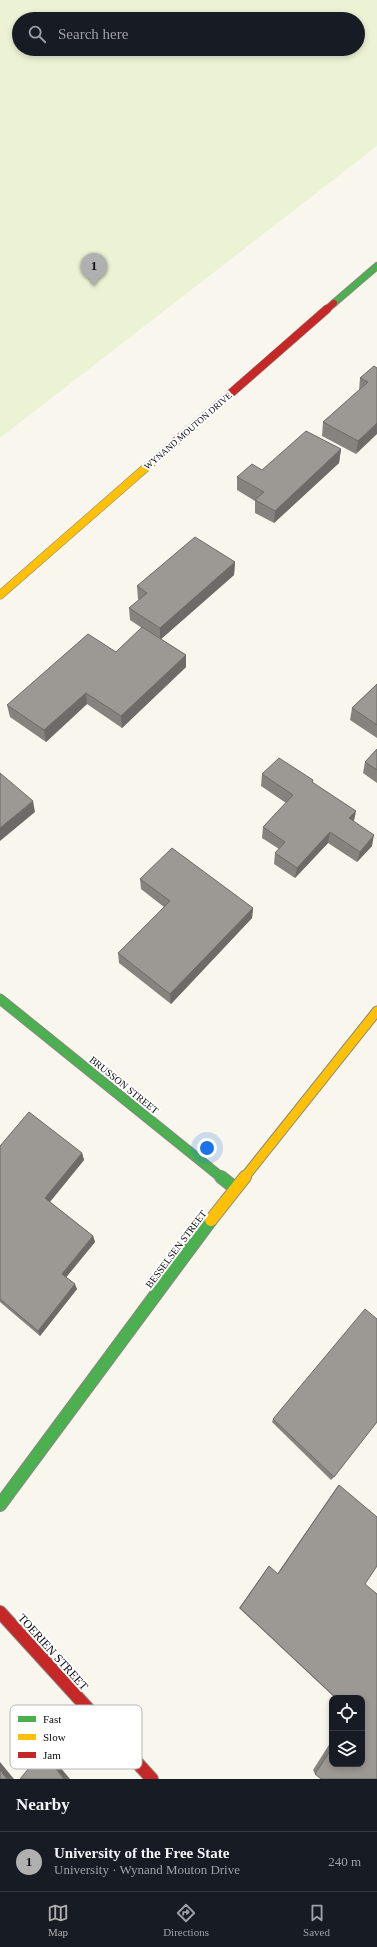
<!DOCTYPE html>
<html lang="en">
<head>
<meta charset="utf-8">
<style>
	:root { --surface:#171b24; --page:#20242c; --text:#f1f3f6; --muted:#9ea1a6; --line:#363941; --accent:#afb0af }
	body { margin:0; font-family:"Times New Roman",serif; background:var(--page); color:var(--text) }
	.controls { position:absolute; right:12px; bottom:12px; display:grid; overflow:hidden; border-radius:8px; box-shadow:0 2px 6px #0003 }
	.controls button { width:36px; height:36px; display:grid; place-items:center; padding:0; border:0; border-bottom:1px solid var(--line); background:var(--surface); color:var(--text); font:20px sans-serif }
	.you { position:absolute; left:207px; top:1148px; width:14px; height:14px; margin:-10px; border:3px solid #fff; border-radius:50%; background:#1a73e8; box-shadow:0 0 0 6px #1a73e833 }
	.badge { display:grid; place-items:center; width:26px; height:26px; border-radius:50%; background:var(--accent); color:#111; font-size:13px; font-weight:700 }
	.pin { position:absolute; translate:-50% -33px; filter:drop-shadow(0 1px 2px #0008) }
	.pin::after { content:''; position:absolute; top:21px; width:14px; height:12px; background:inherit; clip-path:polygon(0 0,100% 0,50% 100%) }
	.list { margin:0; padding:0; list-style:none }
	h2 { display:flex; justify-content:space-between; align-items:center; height:52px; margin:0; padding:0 16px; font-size:17px }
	h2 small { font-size:13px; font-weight:400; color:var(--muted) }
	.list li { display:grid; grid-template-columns:26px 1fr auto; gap:12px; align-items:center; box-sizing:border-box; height:60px; padding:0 16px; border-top:1px solid var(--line) }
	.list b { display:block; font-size:15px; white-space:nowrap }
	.list p { margin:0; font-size:13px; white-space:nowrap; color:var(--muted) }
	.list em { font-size:13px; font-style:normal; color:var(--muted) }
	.icon { flex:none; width:22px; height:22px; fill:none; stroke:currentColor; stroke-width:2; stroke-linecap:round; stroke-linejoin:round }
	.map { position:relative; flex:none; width:377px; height:1779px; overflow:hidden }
	.search { position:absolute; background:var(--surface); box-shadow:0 2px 6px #0003; left:12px; right:12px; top:12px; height:44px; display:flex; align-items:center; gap:10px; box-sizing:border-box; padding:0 14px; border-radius:22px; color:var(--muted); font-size:15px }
	.sheet { height:112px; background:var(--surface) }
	nav { display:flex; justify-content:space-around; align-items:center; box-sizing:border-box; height:56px; border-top:1px solid var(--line); background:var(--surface); font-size:11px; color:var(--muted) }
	nav a { display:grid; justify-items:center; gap:2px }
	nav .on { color:var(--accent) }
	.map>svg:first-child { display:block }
	.pitch { fill:#ecf3d5; fill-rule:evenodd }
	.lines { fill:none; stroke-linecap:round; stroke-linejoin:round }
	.fast-far2-casing { stroke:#888783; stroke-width:8 }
	.fast-far1-casing { stroke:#888783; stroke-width:11 }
	.fast-casing { stroke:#888783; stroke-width:14 }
	.slow-far2-casing { stroke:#888783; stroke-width:9 }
	.slow-far1-casing { stroke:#888783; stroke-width:11 }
	.slow-casing { stroke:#888783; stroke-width:14 }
	.jam-far2-casing { stroke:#888783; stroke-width:8 }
	.jam-far1-casing { stroke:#888783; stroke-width:9 }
	.jam-casing { stroke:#888783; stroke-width:14 }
	.fast-far2 { stroke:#4caf50; stroke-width:6 }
	.fast-far1 { stroke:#4caf50; stroke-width:9 }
	.fast { stroke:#4caf50; stroke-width:12 }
	.slow-far2 { stroke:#ffc107; stroke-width:8 }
	.slow-far1 { stroke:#ffc107; stroke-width:9 }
	.slow { stroke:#ffc107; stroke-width:12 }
	.jam-far2 { stroke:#c62828; stroke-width:6 }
	.jam-far1 { stroke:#c62828; stroke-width:8 }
	.jam { stroke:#c62828; stroke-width:12 }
	.wall { fill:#86837e }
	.shaded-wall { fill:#6d6a67 }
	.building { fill:#9c9893; stroke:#6d6a67 }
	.labels { text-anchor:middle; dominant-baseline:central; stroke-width:4; stroke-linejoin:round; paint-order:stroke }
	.far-street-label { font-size:9px; fill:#0a0a0a; stroke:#fff }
	.street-label { font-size:10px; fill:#0a0a0a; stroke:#fff }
	.near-street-label { font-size:12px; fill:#0a0a0a; stroke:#fff }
	.key { fill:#fff; stroke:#b6b6b6; stroke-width:1 }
	.key-label { font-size:11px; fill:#0a0a0a }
</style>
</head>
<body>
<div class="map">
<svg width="377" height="1779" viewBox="0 0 377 1779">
	<rect width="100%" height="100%" fill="#f9f6ed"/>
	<path class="pitch" d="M0 0H377V146L0 438ZM19 19H358V49H19Z"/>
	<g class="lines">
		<defs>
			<polyline id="fast-far2" points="334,303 377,266"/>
			<polyline id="fast-far1" points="0,999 222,1178"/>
			<g id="fast">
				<polyline points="221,1177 235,1188"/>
				<polyline points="0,1505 211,1220"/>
			</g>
			<polyline id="slow-far2" points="0,595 158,457"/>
			<polyline id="slow-far1" points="244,1178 377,1011"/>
			<polyline id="slow" points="211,1220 245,1177"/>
			<polyline id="jam-far2" points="326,310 334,303"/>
			<polyline id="jam-far1" points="158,457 327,309"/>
			<polyline id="jam" points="0,1612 152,1779"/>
		</defs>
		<use href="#fast-far2" class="fast-far2-casing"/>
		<use href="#fast-far1" class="fast-far1-casing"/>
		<use href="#fast" class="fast-casing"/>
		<use href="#slow-far2" class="slow-far2-casing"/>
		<use href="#slow-far1" class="slow-far1-casing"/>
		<use href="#slow" class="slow-casing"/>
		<use href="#jam-far2" class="jam-far2-casing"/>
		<use href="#jam-far1" class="jam-far1-casing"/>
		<use href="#jam" class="jam-casing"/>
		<use href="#fast-far2" class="fast-far2"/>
		<use href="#fast-far1" class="fast-far1"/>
		<use href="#fast" class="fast"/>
		<use href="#slow-far2" class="slow-far2"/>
		<use href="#slow-far1" class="slow-far1"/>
		<use href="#slow" class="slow"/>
		<use href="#jam-far2" class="jam-far2"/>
		<use href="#jam-far1" class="jam-far1"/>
		<use href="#jam" class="jam"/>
	</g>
	<g class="wall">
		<polygon points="377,368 356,454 322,436 323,422 359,391 360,378"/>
		<polygon points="341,449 339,463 274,523 255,513 255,501 237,490 237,477"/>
		<polygon points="235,562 234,575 161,639 186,655 186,667 122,728 87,704 46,742 10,717 7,705 116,652 142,628 130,620 129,608 139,600 138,599 137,586"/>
		<polygon points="377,684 377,738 350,720 352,708"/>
		<polygon points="377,749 377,783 363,773 365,762"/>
		<polygon points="262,774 313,780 313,783 354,821 372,846 357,862 328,843 295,878 274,864 275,853 279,849 262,838 263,827 286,803 261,786"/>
		<polygon points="140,879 253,908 252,918 171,1004 119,963 118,953 164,907 141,889"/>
		<polygon points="0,1146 82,1153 84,1160 50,1202 93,1236 95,1242 66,1277 77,1289 40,1336 0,1302"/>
		<polygon points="273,1419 334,1477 331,1480 272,1422"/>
		<polygon points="339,1485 365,1584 377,1779 315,1774 313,1770 332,1740 332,1764 362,1698 335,1698 239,1608 268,1567 269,1566 277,1574 337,1487"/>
	</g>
	<g class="shaded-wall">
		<polygon points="377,423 377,434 356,454 358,441"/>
		<polygon points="341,449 339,463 274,523 275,511"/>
		<polygon points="235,562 234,575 160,640 160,628"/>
		<polygon points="186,655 186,667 122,728 121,716"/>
		<polygon points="86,693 87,704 46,742 44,730"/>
		<polygon points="33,801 35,812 0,841 0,828"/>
		<polygon points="356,811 354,821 349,818"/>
		<polygon points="330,832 328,843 295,878 297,868"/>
		<polygon points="374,835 372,846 357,862 360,852"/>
		<polygon points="253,908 252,918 171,1004 170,994"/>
		<polygon points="82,1153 84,1160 48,1204 45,1198"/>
		<polygon points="93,1236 95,1242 64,1280 62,1274"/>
		<polygon points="75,1284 77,1289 40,1336 38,1331"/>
		<polygon points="45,1749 70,1779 64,1779 42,1752"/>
		<polygon points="0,1762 14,1779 7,1779 0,1770"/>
	</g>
	<g class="building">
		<polygon points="374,366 377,368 377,423 358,441 323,422 368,382 360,378"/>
		<polygon points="306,431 341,449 275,511 255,500 264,492 237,477 252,464 262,470"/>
		<polygon points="195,537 235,562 160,628 129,608 147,593 137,586"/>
		<polygon points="142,627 186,655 121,716 86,693 44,730 7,705 88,634 116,652"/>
		<polygon points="377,684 377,725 352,708"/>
		<polygon points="377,749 377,770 365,762"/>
		<polygon points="279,758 313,780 312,782 356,811 349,818 374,835 360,852 330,832 297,868 275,853 285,842 263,827 293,795 262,774"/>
		<polygon points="0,773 33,801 0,828"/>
		<polygon points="172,848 253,908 170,994 118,953 170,901 140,879"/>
		<polygon points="29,1112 82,1153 45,1198 93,1236 62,1274 75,1284 38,1331 0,1299 0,1146"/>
		<polygon points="365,1309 377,1319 377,1422 334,1477 273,1419"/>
		<polygon points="339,1485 377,1517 377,1566 365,1584 377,1594 377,1779 321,1779 315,1774 332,1748 332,1764 362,1764 362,1698 336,1698 240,1608 269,1566 278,1574"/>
		<polygon points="42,1752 64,1779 20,1779"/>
		<polygon points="0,1770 7,1779 0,1779"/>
	</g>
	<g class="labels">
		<g class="far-street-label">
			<text transform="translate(188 431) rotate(-41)">WYNAND MOUTON DRIVE</text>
		</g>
		<g class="street-label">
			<text transform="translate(124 1085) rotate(39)">BRUSSON STREET</text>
			<text transform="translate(176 1249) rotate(-53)">BESSELSEN STREET</text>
		</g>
		<g class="near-street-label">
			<text transform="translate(53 1652) rotate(48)">TOERIEN STREET</text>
		</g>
	</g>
	<rect x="10" y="1705" width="132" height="64" rx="6" class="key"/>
	<rect x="18" y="1716" width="18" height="6" fill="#4caf50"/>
	<rect x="18" y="1734" width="18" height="6" fill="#ffc107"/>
	<rect x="18" y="1752" width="18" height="6" fill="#c62828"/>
	<g class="key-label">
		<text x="43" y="1723">Fast</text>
		<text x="43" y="1741">Slow</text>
		<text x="43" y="1759">Jam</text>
	</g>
</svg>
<div class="controls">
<button><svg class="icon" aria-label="locate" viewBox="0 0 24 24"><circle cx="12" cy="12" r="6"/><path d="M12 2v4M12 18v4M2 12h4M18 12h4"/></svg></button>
<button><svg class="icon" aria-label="layers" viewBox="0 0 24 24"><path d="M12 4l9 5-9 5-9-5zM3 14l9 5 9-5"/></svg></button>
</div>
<div class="you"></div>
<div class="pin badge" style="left:94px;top:286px">1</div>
<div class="search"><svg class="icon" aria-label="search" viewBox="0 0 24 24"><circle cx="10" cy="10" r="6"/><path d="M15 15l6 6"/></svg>Search here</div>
</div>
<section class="sheet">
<h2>Nearby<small></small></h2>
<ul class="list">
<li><span class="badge">1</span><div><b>University of the Free State</b><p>University · Wynand Mouton Drive</p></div><em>240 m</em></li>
</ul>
</section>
<nav>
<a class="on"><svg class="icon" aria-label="map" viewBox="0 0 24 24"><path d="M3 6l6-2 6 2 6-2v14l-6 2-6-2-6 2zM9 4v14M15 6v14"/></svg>Map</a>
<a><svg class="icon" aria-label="directions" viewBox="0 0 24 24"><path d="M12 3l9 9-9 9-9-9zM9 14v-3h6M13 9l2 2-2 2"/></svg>Directions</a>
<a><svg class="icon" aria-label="saved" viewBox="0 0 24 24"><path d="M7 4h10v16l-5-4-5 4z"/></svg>Saved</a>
</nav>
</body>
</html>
